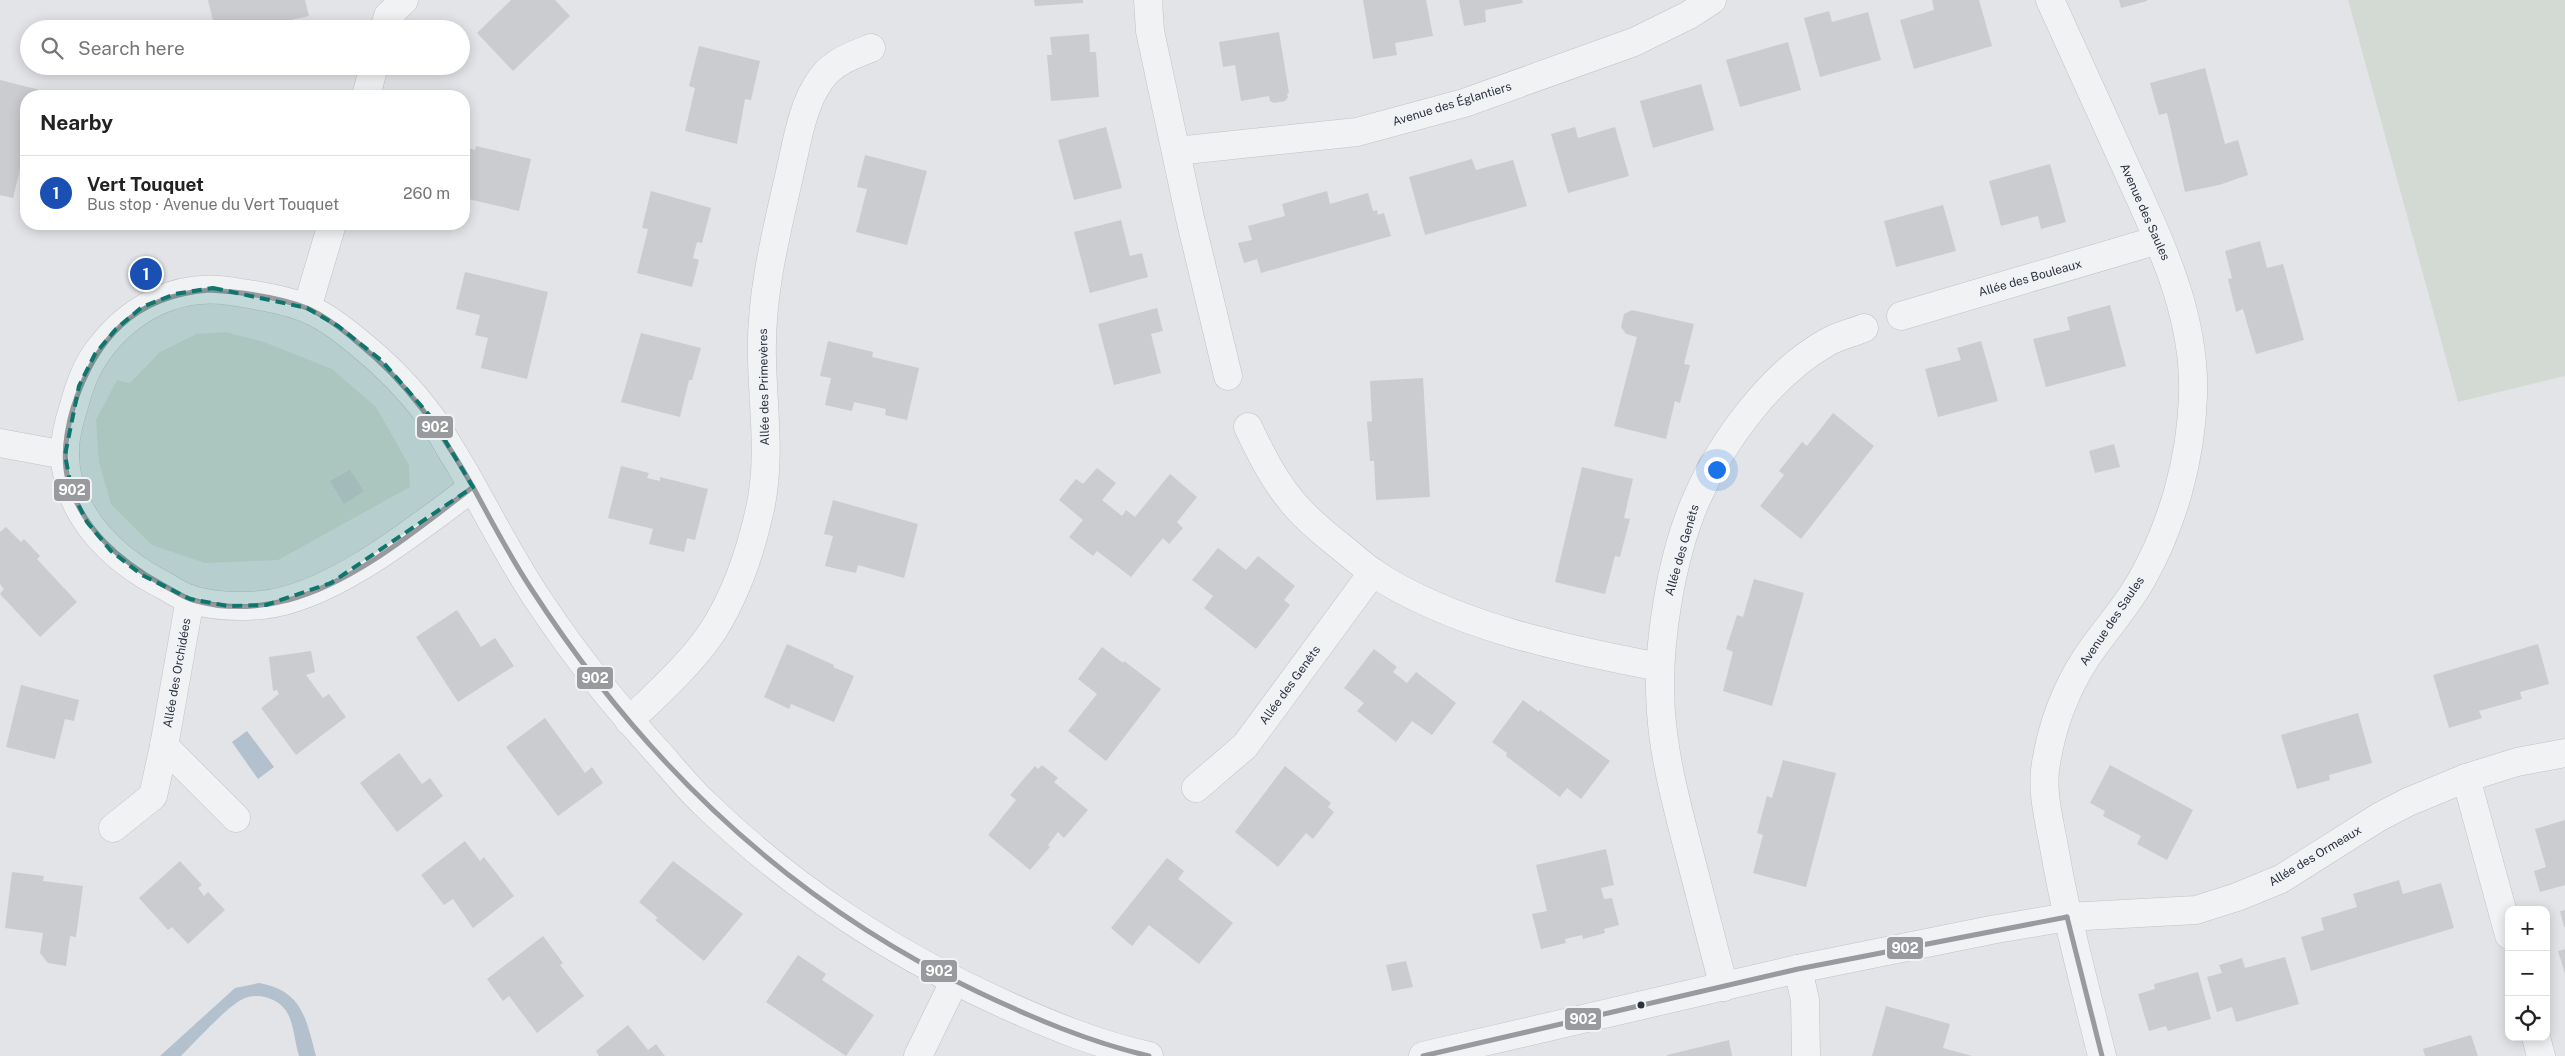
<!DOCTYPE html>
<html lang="en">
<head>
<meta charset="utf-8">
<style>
	:root { --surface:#fff; --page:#f6f6f6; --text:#222; --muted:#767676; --line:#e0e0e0; --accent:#111827 }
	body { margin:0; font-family:"Public Sans",sans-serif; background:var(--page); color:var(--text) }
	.controls { position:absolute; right:15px; bottom:15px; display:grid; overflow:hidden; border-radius:10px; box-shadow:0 2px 12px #0003 }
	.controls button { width:45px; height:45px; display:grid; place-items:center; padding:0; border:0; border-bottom:1px solid var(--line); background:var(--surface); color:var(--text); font:25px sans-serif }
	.you { position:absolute; left:1716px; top:469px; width:18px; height:18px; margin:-12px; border:4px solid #fff; border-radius:50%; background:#1a73e8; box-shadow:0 0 0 8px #1a73e833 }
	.badge { display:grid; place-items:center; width:32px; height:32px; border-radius:50%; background:var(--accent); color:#fff; font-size:16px; font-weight:700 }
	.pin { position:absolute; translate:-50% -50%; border:2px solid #fff; box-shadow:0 1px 5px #0006 }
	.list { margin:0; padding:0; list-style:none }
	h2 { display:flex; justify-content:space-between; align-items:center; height:65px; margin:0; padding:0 20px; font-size:21px }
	h2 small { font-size:16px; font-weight:400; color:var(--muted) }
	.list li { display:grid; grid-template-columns:32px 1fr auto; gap:15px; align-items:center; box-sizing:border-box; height:75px; padding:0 20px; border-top:1px solid var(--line) }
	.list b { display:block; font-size:19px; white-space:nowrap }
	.list p { margin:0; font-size:16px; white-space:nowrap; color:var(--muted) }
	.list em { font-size:16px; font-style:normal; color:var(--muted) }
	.icon { flex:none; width:28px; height:28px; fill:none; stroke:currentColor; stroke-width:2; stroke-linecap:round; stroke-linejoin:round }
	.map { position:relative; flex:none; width:2565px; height:1056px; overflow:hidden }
	.search { position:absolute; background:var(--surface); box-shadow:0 2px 12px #0003; left:20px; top:20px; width:450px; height:55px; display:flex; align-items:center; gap:12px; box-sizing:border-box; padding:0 18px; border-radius:28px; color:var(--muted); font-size:19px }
	.panel { position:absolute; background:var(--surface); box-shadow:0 2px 12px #0003; left:20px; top:90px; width:450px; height:140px; border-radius:20px }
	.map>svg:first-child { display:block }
	.green { fill:#d3dad3 }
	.water { fill:#b3c1ce }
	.building { fill:#cacccf }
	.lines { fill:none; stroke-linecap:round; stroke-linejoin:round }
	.minor-casing { stroke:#c1c2c5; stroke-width:29 }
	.minor { stroke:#f1f2f4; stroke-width:28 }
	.bus-1-casing { stroke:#f0f2f6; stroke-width:9 }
	.bus-1 { stroke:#989a9d; stroke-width:5 }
	.marked { fill:#0f766e; fill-opacity:0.2; stroke:#0f766e; stroke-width:4; stroke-dasharray:10 6; stroke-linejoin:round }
	.bus-dot { fill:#2b323e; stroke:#f0f2f6; stroke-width:2 }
	.labels { text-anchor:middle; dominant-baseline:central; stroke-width:5; stroke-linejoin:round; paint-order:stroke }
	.street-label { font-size:12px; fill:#2b323e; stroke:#f0f2f6 }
	.line-badge { stroke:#f0f2f6; stroke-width:2 }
	.badge-label { font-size:14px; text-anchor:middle; font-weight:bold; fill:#fff }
</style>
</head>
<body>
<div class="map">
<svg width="2565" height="1056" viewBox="0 0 2565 1056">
	<rect width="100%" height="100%" fill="#e2e4e7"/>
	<g class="green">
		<polygon points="2348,0 2565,0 2565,376 2458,402"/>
		<polygon points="226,332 264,342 332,369 376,407 409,465 410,487 278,560 205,563 152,545 111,504 99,462 96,420 117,380 130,383 160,352 196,334"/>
	</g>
	<g class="water">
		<polygon points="247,731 274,767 258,779 232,742"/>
		<path d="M259 983C303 991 306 1019 316 1056H299C295 1043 294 1026 288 1014 280 998 256 991 241 1000 226 1008 195 1042 181 1056H160L235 988Z"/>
	</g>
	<g class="building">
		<polygon points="208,0 305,0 309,16 291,20 292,24 272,29 215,29"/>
		<polygon points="511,0 555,0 570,16 513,71 477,33"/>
		<polygon points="1034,0 1083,0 1083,3 1035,6"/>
		<polygon points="1363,0 1426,0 1433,36 1395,43 1397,55 1373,59"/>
		<polygon points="1459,0 1522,0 1523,3 1485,10 1486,22 1464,26"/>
		<polygon points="1932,0 1979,0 1992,46 1914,69 1900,20 1934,10"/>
		<polygon points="2119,0 2147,0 2147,1 2121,8"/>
		<polygon points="1829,11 1832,22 1868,12 1881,60 1820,77 1804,18"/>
		<polygon points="1279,32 1289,93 1287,94 1288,97 1285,101 1274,103 1270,101 1269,96 1241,101 1235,65 1223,67 1219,42"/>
		<polygon points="1089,34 1090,52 1096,52 1099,97 1051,101 1047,55 1052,55 1050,37"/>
		<polygon points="1788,42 1801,90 1740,107 1726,60"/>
		<polygon points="699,46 760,61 751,100 745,99 737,144 685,131 695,88 689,86"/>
		<polygon points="2205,68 2225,144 2238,140 2248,175 2219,185 2185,192 2167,113 2159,115 2150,83"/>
		<polygon points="0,80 40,90 39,96 26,96 26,145 13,198 0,195"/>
		<polygon points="1701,84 1714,130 1653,148 1640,101"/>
		<polygon points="1106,127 1122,188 1074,200 1058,140"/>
		<polygon points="1575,127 1578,138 1615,127 1629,176 1568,193 1551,134"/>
		<polygon points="476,146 531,159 519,211 464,198 464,147 475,150"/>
		<polygon points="865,155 927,171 907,245 856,232 867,189 857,187"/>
		<polygon points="1472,159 1476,170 1513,160 1527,206 1425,235 1409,177"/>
		<polygon points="2050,164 2066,222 2041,229 2038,216 2001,226 1989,181"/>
		<polygon points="651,191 711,208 702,243 697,242 693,258 699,260 692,287 637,273 648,229 642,228"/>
		<polygon points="1327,191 1330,204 1368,193 1373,211 1377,210 1378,215 1384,213 1391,236 1261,273 1257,259 1244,263 1238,243 1252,240 1248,226 1285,216 1282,204"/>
		<polygon points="1943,205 1956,251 1896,267 1884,221"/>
		<polygon points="1121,220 1130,256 1142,253 1148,277 1090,293 1074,232"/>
		<polygon points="2260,241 2267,268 2283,264 2304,340 2256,354 2243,309 2236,312 2228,279 2232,278 2225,251"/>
		<polygon points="465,272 548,292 527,379 481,368 488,338 475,335 480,315 456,309"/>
		<polygon points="2110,305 2126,366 2046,387 2033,339 2070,330 2067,317"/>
		<polygon points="1157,308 1163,331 1151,334 1161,373 1114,385 1098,324"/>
		<polygon points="1632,310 1694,324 1684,364 1690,365 1680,403 1675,401 1666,439 1614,426 1637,337 1626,334 1621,327 1624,314"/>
		<polygon points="641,333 701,348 692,380 689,380 680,417 621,402"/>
		<polygon points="828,341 873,352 872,357 919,368 907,420 885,415 886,409 854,402 852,411 825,405 831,378 820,376"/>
		<polygon points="1981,341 1998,401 1938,417 1925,369 1961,360 1957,348"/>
		<polygon points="1423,378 1430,497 1376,500 1374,461 1370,461 1367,422 1372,421 1370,381"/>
		<polygon points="1833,413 1874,446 1801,539 1760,506 1784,475 1779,471 1802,442 1807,446"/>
		<polygon points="2114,444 2120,467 2095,473 2089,451"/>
		<polygon points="621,466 649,473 647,478 660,481 660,477 708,489 695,540 687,538 684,552 649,544 653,529 608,518"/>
		<polygon points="1582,467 1633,479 1624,518 1630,519 1620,557 1615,556 1605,594 1555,582"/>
		<polygon points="1097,468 1116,483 1102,500 1122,516 1126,510 1135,517 1170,474 1197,497 1177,522 1183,528 1169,544 1163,538 1131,577 1097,551 1093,556 1069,537 1083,520 1059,500 1076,479 1083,484"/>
		<polygon points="350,470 364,491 344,504 330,481"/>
		<polygon points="833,500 918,524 904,578 858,565 856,573 825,566 833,536 824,534"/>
		<polygon points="6,527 21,542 24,539 40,556 37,559 77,602 40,637 0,594 4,589 0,584 0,532"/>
		<polygon points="1218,548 1246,570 1258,556 1295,586 1284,600 1290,605 1256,649 1204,608 1213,596 1192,580"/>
		<polygon points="1754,579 1804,593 1772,706 1723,691 1733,652 1726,649 1737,615 1743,617"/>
		<polygon points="457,610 481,647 495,638 514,666 458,702 416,637"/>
		<polygon points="787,644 834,665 833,667 854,676 834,722 791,704 789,709 764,697"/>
		<polygon points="2538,644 2549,684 2520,692 2522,699 2479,711 2482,718 2449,728 2433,675"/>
		<polygon points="1102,647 1123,663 1124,661 1161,689 1106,761 1068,731 1097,694 1078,679"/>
		<polygon points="1374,649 1397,667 1393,672 1407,683 1416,672 1456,703 1432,735 1412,721 1396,742 1357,711 1364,703 1344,688"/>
		<polygon points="311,651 315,672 306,675 323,698 329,694 346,717 296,755 261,708 279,694 277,690 273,691 269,657"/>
		<polygon points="21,685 79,700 74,721 65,719 55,759 6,747"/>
		<polygon points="1523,700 1539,712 1540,710 1610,761 1581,799 1567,788 1560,797 1506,756 1507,753 1492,742"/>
		<polygon points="2358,713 2372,763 2329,775 2330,780 2297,789 2281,735"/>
		<polygon points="545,718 585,773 592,767 603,783 558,816 506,747"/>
		<polygon points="399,753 422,784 430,778 443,796 397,832 360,783"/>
		<polygon points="1783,760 1836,773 1806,887 1753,873 1763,835 1757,833 1767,796 1772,798"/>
		<polygon points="1042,765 1058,778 1054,782 1088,810 1064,838 1058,832 1048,845 1050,847 1030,870 988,835 1016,800 1010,795 1035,766 1038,769"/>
		<polygon points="2110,765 2193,810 2167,860 2137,844 2141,836 2103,816 2105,811 2090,803"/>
		<polygon points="1285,766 1331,803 1328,807 1334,812 1313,839 1306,833 1278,867 1235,832"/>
		<polygon points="2565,820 2565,885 2540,892 2534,871 2546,867 2535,829"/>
		<polygon points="465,841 480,861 484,857 514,896 473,928 453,899 444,905 421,875"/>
		<polygon points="1606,849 1614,885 1601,888 1604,899 1612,898 1619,925 1604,929 1605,933 1583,939 1582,935 1565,939 1566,943 1541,949 1532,914 1547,911 1536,865"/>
		<polygon points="1167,858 1184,871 1178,879 1233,923 1199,964 1149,925 1132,946 1111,928"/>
		<polygon points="180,861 202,885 198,888 204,896 208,892 225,910 188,944 172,927 168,930 139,898"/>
		<polygon points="673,861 743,914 704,961 655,920 658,918 639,902"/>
		<polygon points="12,872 44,876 43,881 83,886 76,937 70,936 66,966 48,963 40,953 43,933 5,928"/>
		<polygon points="2399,880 2403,894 2441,883 2454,928 2311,971 2301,937 2324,930 2321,918 2357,907 2353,894"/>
		<polygon points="2565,910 2565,927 2564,927 2560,911"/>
		<polygon points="543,936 563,963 560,965 584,996 537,1033 509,996 503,1001 487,979"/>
		<polygon points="2565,949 2565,974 2558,951"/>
		<polygon points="798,955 826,974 822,980 874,1015 846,1056 766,1002"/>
		<polygon points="2285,957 2299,1004 2236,1022 2232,1007 2217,1012 2207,977 2222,973 2219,965 2242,958 2245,968"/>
		<polygon points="1406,961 1413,987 1392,991 1386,965"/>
		<polygon points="2198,972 2211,1019 2168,1031 2166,1026 2149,1031 2138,994 2155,989 2154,984"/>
		<polygon points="1886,1006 1950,1024 1943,1048 1972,1056 1872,1056"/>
		<polygon points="628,1025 648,1050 656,1044 665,1056 599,1056 596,1051"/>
		<polygon points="2471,1035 2478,1056 2425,1056 2423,1049"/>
		<polygon points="1729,1040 1732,1056 1667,1056 1667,1055"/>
	</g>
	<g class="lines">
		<defs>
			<g id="minor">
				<polyline points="1148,0 1150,31 1190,218 1228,376"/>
				<path d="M2050 0C2075 55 2100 110 2125 165 2158 238 2196 313 2193 396 2191 459 2173 524 2142 579 2126 608 2104 631 2086 658 2066 689 2052 726 2046 763 2041 791 2049 819 2054 847 2066 917 2085 987 2102 1056"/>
				<polyline points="384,29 388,16 404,0"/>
				<polyline points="366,96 374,66"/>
				<polyline points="1176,151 1357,132 1464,103 1634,42 1689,15 1712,0"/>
				<polyline points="307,308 332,224"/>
				<polyline points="1901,316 2158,240"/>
				<path d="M1248 427C1260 452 1272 477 1290 499 1303 516 1322 532 1340 546 1350 554 1361 564 1372 572 1453 626 1565 649 1659 667"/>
				<polyline points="0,443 65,455"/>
				<path d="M473 487C418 528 332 598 262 605 240 607 214 606 192 600 183 597 173 591 165 586 115 561 67 516 65 456 64 440 69 421 74 406 79 386 86 367 98 351 129 309 176 283 229 291 255 295 284 299 308 309 327 317 343 330 359 343 385 364 409 388 429 415 439 428 447 444 456 458 486 508 510 560 543 607 579 661 620 711 663 758 676 773 689 789 704 803 794 890 893 954 1006 1005 1053 1026 1099 1045 1149 1056"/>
				<path d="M629 721C656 695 694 661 714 629 736 594 751 550 760 509 771 459 763 409 762 359 760 295 776 234 790 172 797 142 802 105 821 79 833 62 853 55 871 48"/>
				<polyline points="164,746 236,818"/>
				<polyline points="2466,778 2509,935"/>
				<polyline points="1196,788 1245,746 1373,572"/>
				<polyline points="113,828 153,796 164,746 190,599"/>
				<polyline points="1798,969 1805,1000 1806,1056"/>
				<path d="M1724 987C1711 939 1699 890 1686 841 1675 798 1664 756 1661 712 1656 648 1671 556 1697 498 1722 441 1771 374 1826 343 1837 336 1852 333 1864 328"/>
				<polyline points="2536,1037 2541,1056"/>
				<polyline points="918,1056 954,982"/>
				<polyline points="1423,1056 1798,969 1991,930 2067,917 2196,910 2237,897 2281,879 2379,817 2408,802 2466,778 2517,762 2565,753"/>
			</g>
		</defs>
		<use href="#minor" class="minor-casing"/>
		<use href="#minor" class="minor"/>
		<defs>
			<g id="bus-1">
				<path d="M209 290C242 292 276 296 307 308 325 316 342 329 357 342 408 383 441 431 473 487 419 528 354 583 288 600 257 608 223 609 193 600 182 597 173 590 163 585 120 561 82 529 68 480 62 456 66 432 73 408 95 339 134 296 209 290Z"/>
				<path d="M473 487C492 522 510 557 532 590 644 763 791 903 978 992 1033 1018 1089 1042 1149 1056"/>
				<polyline points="2067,917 2102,1056"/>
				<polyline points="1423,1056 1798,969 2067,917"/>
			</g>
		</defs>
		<use href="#bus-1" class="bus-1-casing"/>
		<use href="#bus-1" class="bus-1"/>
	</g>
	<path class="marked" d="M213 288 307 308 338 326 382 361 431 417 473 487 331 583 266 605 228 606 190 599 142 575 111 551 87 522 72 492 65 455 79 386 95 354 116 329 142 307 175 294Z"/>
	<circle class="bus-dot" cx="1641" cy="1005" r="4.5"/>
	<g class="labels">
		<g class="street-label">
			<text transform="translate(1452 104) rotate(-17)">Avenue des Églantiers</text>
			<text transform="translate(2145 212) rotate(66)">Avenue des Saules</text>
			<text transform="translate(2030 278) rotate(-16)">Allée des Bouleaux</text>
			<text transform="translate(764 387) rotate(-91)">Allée des Primevères</text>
			<text transform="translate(1682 550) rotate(-74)">Allée des Genêts</text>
			<text transform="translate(2112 621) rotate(-56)">Avenue des Saules</text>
			<text transform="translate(177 673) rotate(-80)">Allée des Orchidées</text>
			<text transform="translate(1290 685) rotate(-54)">Allée des Genêts</text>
			<text transform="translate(2315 856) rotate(-31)">Allée des Ormeaux</text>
		</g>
	</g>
	<g class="line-badge">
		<rect x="416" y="415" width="38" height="24" rx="5" fill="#989a9d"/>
		<rect x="53" y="478" width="38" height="24" rx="5" fill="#989a9d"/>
		<rect x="576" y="666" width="38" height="24" rx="5" fill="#989a9d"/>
		<rect x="1886" y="936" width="38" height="24" rx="5" fill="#989a9d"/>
		<rect x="920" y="959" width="38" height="24" rx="5" fill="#989a9d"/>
		<rect x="1564" y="1007" width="38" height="24" rx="5" fill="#989a9d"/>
	</g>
	<g class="badge-label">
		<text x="435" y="432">902</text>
		<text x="72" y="495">902</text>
		<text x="595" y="683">902</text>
		<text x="1905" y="953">902</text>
		<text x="939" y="976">902</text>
		<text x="1583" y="1024">902</text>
	</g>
</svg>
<div class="controls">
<button>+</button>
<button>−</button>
<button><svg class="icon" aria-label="locate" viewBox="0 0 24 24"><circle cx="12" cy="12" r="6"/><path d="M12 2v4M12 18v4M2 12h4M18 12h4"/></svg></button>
</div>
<div class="you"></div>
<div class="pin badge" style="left:146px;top:274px;background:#1a4fb4">1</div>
<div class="search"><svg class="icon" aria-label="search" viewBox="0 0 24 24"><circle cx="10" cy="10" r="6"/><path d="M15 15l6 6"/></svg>Search here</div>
<section class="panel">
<h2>Nearby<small></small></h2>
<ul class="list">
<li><span class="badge" style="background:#1a4fb4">1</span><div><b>Vert Touquet</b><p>Bus stop · Avenue du Vert Touquet</p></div><em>260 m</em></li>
</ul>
</section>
</div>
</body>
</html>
